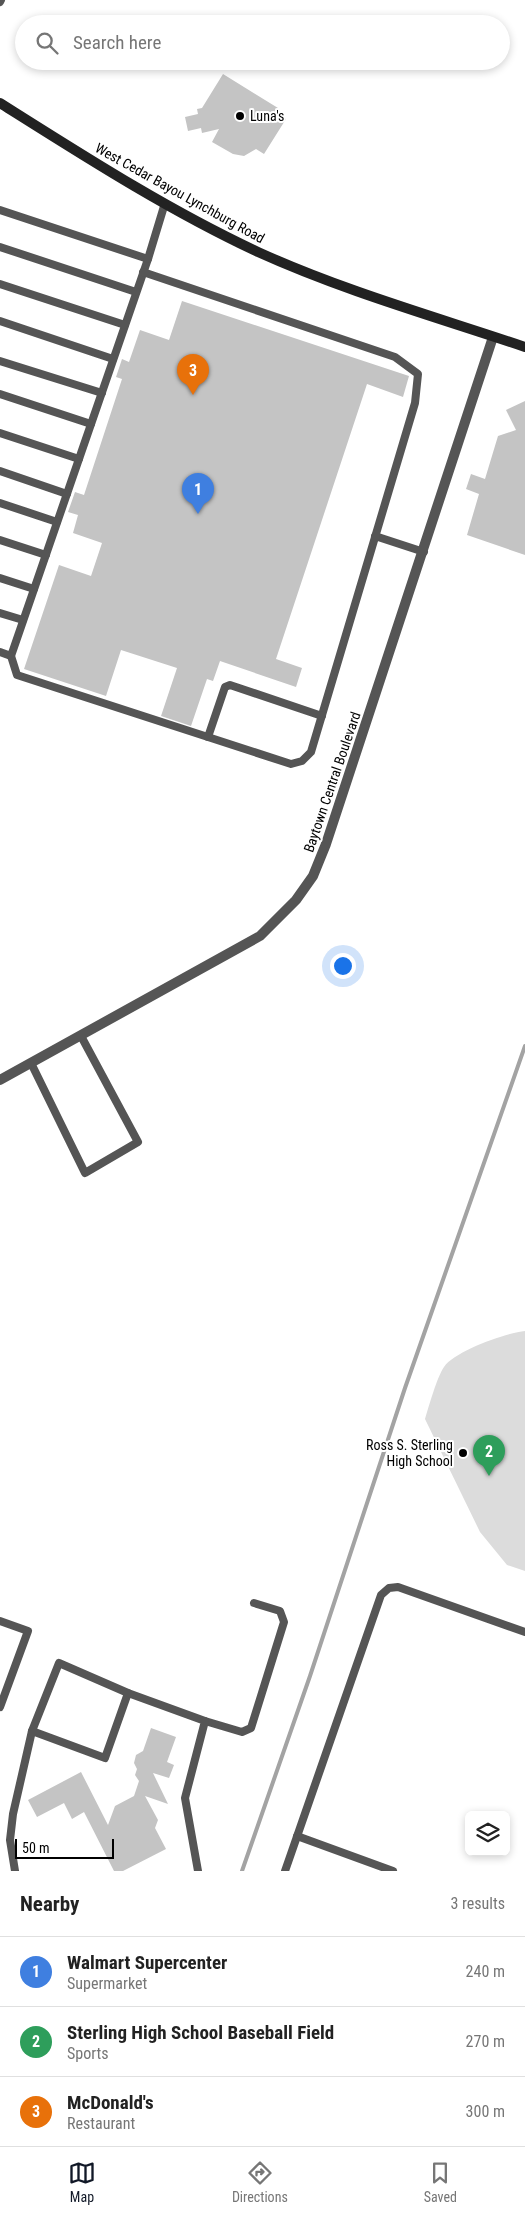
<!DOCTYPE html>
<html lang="en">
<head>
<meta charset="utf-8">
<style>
	:root { --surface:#fff; --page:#f2f2f2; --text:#222; --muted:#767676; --line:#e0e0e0; --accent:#111827 }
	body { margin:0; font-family:"Roboto Condensed",sans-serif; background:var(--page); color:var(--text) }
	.controls { position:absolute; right:15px; bottom:15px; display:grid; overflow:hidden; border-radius:8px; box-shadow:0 2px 8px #0003 }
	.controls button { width:45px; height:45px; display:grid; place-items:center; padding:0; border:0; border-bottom:1px solid var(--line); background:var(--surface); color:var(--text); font:25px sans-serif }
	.scale { position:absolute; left:15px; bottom:12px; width:99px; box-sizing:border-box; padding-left:5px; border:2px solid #000; border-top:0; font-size:14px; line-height:18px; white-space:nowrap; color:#000; -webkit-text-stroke:4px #fff; paint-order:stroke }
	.you { position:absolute; left:342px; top:965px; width:18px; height:18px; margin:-12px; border:4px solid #fff; border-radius:50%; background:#1a73e8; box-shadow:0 0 0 8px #1a73e833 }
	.badge { display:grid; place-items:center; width:32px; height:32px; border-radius:50%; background:var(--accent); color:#fff; font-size:16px; font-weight:700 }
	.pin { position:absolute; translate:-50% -41px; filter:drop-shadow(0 1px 2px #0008) }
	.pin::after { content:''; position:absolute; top:26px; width:18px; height:15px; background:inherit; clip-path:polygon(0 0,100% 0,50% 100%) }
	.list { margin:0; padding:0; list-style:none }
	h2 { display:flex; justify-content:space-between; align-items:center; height:65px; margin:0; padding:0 20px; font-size:21px }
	h2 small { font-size:16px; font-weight:400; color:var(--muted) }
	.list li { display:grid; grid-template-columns:32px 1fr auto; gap:15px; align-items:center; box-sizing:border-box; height:70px; padding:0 20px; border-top:1px solid var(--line) }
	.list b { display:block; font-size:19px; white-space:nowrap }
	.list p { margin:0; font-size:16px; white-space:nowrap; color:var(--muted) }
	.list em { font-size:16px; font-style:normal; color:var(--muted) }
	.icon { flex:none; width:28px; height:28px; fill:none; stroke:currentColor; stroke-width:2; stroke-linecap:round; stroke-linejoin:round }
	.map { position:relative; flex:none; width:525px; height:1871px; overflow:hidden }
	.search { position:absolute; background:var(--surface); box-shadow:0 2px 8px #0003; left:15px; right:15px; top:15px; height:55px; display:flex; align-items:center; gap:12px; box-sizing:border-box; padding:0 18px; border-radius:28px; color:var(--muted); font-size:19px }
	.sheet { height:275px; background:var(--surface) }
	nav { display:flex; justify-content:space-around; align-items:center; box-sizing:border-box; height:70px; border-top:1px solid var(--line); background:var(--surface); font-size:14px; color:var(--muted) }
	nav a { display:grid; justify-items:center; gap:2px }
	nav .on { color:var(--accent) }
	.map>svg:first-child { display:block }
	.green { fill:#dcdcdc }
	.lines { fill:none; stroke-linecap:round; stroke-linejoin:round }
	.stream { stroke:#a3a3a3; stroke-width:4 }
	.building { fill:#c4c4c4 }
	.lane { stroke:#555; stroke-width:8 }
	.street { stroke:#555; stroke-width:10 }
	.secondary { stroke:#222; stroke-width:10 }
	.poi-dot { fill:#000; stroke:#fff; stroke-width:2 }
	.labels { text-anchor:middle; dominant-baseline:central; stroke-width:4; stroke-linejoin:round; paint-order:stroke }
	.poi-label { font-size:14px; fill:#000; stroke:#fff; text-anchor:start }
	.street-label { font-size:14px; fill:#000; stroke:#fff }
</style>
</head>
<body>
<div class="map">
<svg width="525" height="1871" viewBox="0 0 525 1871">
	<rect width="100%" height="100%" fill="#fff"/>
	<path class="green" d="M525 1331V1571L507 1565 480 1532 425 1419C429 1406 437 1377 444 1367 455 1351 506 1333 525 1331Z"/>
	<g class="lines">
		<polyline class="stream" points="242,1871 310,1676 405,1388 525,1046"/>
	</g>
	<g class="building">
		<polygon points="223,74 278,108 275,112 286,119 264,154 256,149 244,156 233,154 212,142 219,129 202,133 201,128 188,131 185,117 198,114 197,109 202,108"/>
		<polygon points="182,301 409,376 403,397 367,384 276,659 302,668 296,687 220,661 213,681 207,679 191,726 161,716 177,668 121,650 106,696 24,669 59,565 91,576 102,543 73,533 78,515 68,512 75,492 84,495 122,379 116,377 122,359 129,362 140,330 169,340"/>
		<polygon points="525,401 525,555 467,535 479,494 466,489 471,474 485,479 498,436 516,430 506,410"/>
		<polygon points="151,1728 176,1737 167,1762 174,1765 169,1778 153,1773 168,1804 145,1796 158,1820 155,1828 166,1849 123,1871 114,1871 84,1812 72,1819 64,1803 37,1817 28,1800 81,1772 108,1825 115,1806 134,1796 139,1781 135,1775 137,1769 134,1763 136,1755 143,1751"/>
	</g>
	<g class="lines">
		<g class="lane">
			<polyline points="0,2 1,0"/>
			<polyline points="0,210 148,259 11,656 0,652"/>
			<polyline points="0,247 136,292"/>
			<polyline points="148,259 165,203"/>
			<polyline points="0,284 125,325"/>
			<polyline points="0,321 113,359"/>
			<polyline points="0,361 102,393"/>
			<polyline points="0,394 91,424"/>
			<polyline points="0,433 79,459"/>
			<polyline points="0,471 67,494"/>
			<polyline points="0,503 57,522"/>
			<polyline points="375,536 424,552"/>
			<polyline points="0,540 46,555"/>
			<polyline points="0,578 34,589"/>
			<polyline points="0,613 23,620"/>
			<polyline points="11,656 17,675 291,764 302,761 311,752 415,403 418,374 395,357 143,272"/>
			<polyline points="208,737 225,687 230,685 322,716"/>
			<polyline points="31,1063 85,1173 138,1142 81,1036"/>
			<polyline points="0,1621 28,1631 0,1707"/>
			<polyline points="205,1721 242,1732 251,1728 284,1622 280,1611 254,1603"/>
			<polyline points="32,1731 105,1758 128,1693"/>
			<polyline points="297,1836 393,1871"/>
			<polyline points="15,1871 10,1840 13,1814 32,1731 59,1663 128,1693 205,1721 185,1798 198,1871"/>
			<polyline points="285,1871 381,1595 389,1588 398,1587 525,1632"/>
		</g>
		<polyline class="street" points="0,1080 260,936 296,900 313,876 326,844 493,337"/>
		<path class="secondary" d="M0 103C84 156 168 210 258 252 344 291 436 317 525 347"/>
	</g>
	<g class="poi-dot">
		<circle cx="240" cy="116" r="5"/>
		<circle cx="463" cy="1453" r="5"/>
	</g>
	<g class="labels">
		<g class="poi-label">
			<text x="250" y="116">Luna's</text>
			<text x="453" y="1445" text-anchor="end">Ross S. Sterling<tspan x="453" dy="16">High School</tspan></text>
		</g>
		<g class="street-label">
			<text transform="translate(180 193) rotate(29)">West Cedar Bayou Lynchburg Road</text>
			<text transform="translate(332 782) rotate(-71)">Baytown Central Boulevard</text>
		</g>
	</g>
</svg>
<div class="controls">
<button><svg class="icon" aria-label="layers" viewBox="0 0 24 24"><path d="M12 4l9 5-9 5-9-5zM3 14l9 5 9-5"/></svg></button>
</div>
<div class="scale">50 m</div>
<div class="you"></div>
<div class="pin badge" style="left:198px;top:514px;background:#3f7fe0">1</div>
<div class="pin badge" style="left:489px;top:1476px;background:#2e9e5b">2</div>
<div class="pin badge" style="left:193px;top:395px;background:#e8710a">3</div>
<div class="search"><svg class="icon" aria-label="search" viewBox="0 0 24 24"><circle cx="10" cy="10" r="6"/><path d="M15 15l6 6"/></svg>Search here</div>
</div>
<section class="sheet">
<h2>Nearby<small>3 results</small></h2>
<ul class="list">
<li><span class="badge" style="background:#3f7fe0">1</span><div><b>Walmart Supercenter</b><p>Supermarket</p></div><em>240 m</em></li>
<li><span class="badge" style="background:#2e9e5b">2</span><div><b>Sterling High School Baseball Field</b><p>Sports</p></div><em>270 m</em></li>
<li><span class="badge" style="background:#e8710a">3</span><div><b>McDonald's</b><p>Restaurant</p></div><em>300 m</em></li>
</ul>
</section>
<nav>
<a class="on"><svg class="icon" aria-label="map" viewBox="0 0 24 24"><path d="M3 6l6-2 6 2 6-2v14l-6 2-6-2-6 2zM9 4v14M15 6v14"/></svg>Map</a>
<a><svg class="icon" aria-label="directions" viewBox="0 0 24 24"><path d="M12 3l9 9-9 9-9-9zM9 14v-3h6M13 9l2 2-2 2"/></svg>Directions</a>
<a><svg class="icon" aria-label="saved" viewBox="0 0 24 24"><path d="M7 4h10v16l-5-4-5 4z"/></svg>Saved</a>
</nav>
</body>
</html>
